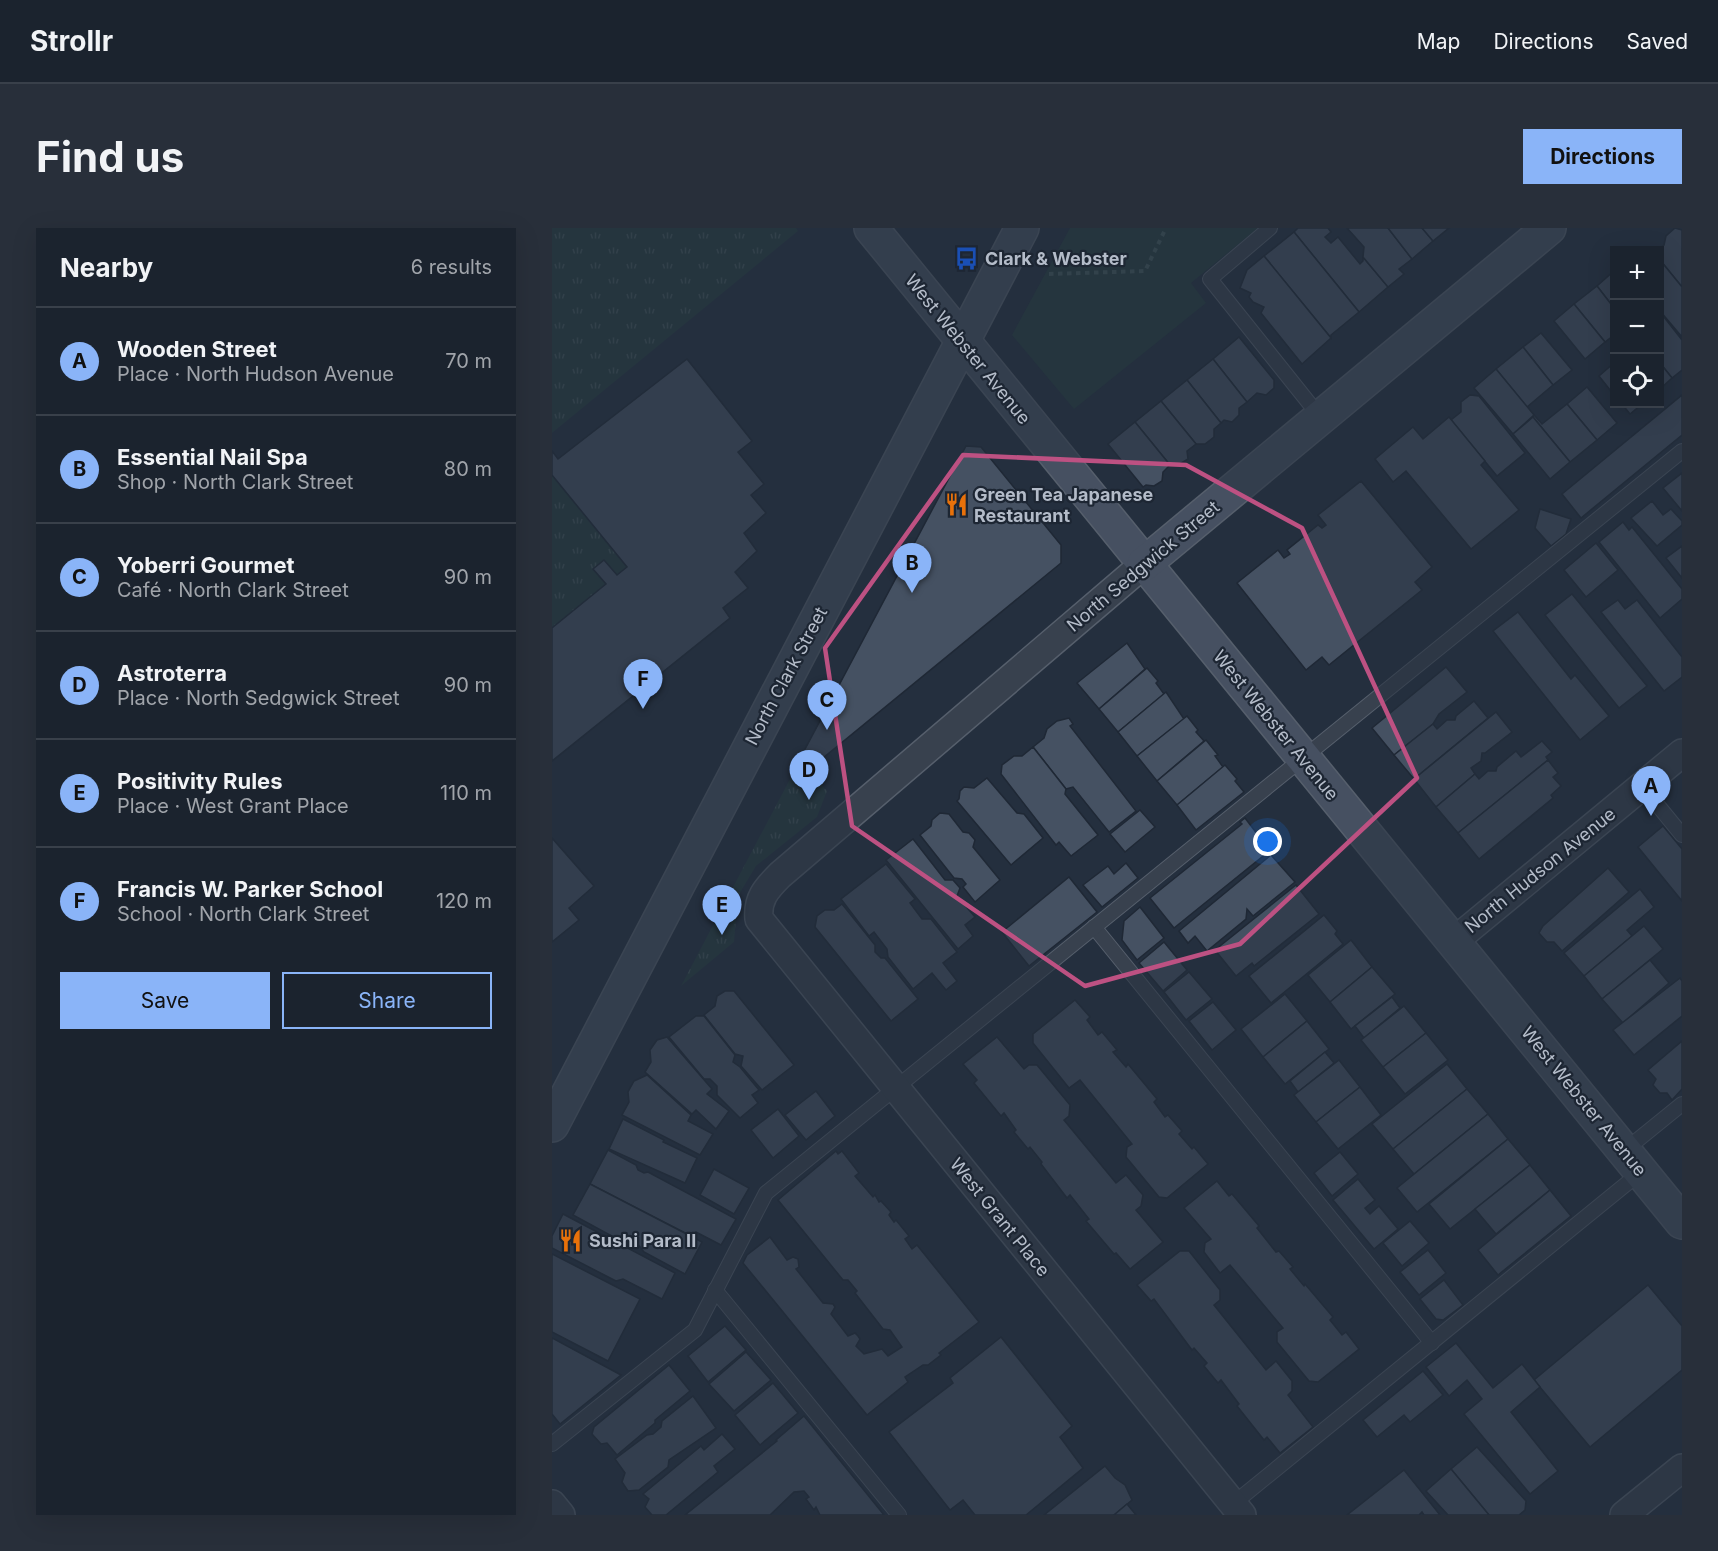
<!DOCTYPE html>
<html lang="en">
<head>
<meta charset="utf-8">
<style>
	:root { --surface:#1b232e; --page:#282f3a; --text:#f1f3f6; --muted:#a0a4aa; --line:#39404a; --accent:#8ab4f8 }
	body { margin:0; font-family:Inter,sans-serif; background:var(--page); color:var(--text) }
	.controls { position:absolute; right:18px; top:18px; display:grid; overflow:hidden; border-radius:0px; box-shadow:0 6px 24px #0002 }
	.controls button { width:54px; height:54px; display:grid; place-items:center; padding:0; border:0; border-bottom:2px solid var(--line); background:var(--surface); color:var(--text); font:30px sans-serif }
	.you { position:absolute; left:716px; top:614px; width:21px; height:21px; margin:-15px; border:4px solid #fff; border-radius:50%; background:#1a73e8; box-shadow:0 0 0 9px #1a73e833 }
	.badge { display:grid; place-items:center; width:39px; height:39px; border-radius:50%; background:var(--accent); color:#111; font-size:20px; font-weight:700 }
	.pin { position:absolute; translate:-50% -50px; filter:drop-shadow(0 2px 3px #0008) }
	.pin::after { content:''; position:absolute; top:32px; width:21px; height:18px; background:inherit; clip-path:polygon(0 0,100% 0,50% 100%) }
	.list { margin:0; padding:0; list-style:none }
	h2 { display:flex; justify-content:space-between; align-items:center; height:78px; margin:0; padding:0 24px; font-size:26px }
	h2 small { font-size:20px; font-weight:400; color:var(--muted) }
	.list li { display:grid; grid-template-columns:39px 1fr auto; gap:18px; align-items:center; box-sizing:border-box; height:108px; padding:0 24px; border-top:2px solid var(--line) }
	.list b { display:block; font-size:22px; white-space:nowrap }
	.list p { margin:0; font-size:20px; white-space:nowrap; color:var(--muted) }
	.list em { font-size:20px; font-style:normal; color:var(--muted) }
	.actions { display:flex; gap:12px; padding:18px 24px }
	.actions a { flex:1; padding:14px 0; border:2px solid var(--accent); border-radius:0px; text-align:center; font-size:21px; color:var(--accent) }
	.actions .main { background:var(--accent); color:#111 }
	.icon { flex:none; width:33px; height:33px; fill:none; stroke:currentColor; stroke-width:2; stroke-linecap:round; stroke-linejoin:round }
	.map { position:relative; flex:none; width:1130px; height:1287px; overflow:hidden; border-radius:0px }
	header { display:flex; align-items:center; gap:36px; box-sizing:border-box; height:84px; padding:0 30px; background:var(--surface); border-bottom:2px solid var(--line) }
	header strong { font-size:28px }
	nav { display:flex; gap:33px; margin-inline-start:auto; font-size:21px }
	.intro { display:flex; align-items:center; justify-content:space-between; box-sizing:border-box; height:144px; padding:0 36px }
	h1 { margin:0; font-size:42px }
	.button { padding:15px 27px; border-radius:0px; background:var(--accent); color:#111; font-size:21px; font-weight:700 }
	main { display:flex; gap:36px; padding:0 36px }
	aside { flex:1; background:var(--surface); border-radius:0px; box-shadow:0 6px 24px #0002 }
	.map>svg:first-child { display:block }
	.green { fill:#263c3f }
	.park { fill:url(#park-tufts) }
	.building { fill:#455162; stroke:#1f2835; stroke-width:1.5 }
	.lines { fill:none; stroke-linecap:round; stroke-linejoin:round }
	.lane-casing { stroke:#565f6c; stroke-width:16 }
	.street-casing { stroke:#565f6c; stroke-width:30 }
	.secondary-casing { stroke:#565f6c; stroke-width:36 }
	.path { stroke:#44595c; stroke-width:4; stroke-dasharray:4.5 4.5; stroke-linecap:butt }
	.lane { stroke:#38414e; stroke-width:14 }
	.street { stroke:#38414e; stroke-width:27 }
	.secondary { stroke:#465061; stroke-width:33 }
	.marked { fill:none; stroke:#bd5182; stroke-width:4.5; stroke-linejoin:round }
	.labels { text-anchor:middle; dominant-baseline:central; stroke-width:4.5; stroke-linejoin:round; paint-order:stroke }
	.poi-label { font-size:18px; font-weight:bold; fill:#b4bcc9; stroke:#1d2633; text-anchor:start }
	.street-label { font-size:18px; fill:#b4bcc9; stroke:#1d2633 }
</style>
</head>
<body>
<header>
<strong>Strollr</strong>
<nav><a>Map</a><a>Directions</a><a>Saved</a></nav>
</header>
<div class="intro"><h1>Find us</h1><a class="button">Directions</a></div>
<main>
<aside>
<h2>Nearby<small>6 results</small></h2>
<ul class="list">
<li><span class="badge">A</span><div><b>Wooden Street</b><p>Place · North Hudson Avenue</p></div><em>70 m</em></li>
<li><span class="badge">B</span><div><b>Essential Nail Spa</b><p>Shop · North Clark Street</p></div><em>80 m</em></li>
<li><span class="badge">C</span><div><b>Yoberri Gourmet</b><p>Café · North Clark Street</p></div><em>90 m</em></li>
<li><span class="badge">D</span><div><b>Astroterra</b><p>Place · North Sedgwick Street</p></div><em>90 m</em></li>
<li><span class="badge">E</span><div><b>Positivity Rules</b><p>Place · West Grant Place</p></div><em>110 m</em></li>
<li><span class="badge">F</span><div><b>Francis W. Parker School</b><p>School · North Clark Street</p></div><em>120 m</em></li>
</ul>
<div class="actions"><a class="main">Save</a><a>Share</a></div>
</aside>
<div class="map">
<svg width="1130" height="1287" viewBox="0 0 1130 1287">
	<defs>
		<pattern id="park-tufts" width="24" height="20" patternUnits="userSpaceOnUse" patternTransform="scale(1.5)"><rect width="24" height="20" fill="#263c3f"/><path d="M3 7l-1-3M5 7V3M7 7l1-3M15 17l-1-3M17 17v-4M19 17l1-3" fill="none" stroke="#435659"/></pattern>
	</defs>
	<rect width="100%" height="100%" fill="#242f3e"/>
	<polygon class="green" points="518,0 706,0 639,55 654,75 522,181 460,107"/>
	<g class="park">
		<polygon points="0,0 244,0 246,3 0,205"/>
		<polygon points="0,247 75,339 0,401"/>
		<polygon points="248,532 275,563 265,589 204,638 186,668 182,714 129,758"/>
	</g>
	<g class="building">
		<polygon points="746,0 776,0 779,4 773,9 779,15 786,9 808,36 811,33 811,29 836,59 807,84 742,4"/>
		<polygon points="795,0 836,0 860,31 847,41 852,46 836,59 811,29 812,19"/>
		<polygon points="836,0 870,0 881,13 860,31"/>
		<polygon points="870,0 897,0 881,13"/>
		<polygon points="1123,0 1130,2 1130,59 1108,32 1108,22 1106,22 1112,17 1114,8"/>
		<polygon points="742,4 807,84 779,107 779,110 712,28"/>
		<polygon points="712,28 779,110 750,136 709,85 712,79 701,74 697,69 699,65 688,60 695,42"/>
		<polygon points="1108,32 1130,59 1130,109 1108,83"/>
		<polygon points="1062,43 1062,80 1045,58"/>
		<polygon points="1045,58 1062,80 1062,107 1053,114 1022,76"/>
		<polygon points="1022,76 1053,114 1033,131 1002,93"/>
		<polygon points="1108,84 1130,112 1130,142 1120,150 1108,135"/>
		<polygon points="989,105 1020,142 1001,157 971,119"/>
		<polygon points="687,109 722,152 722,160 714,167 705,165 695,174 661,131"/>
		<polygon points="971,119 1001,157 975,179 944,141"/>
		<polygon points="135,131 200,213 186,224 212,256 199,267 214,285 192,305 205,323 183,344 196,360 171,380 178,390 0,533 0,400 54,356 41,341 52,332 65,347 75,339 0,247 0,223 6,231"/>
		<polygon points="661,131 695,174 687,180 687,187 680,194 672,192 669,195 635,152"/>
		<polygon points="1062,135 1062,167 1047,148"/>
		<polygon points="1108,135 1120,150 1108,161"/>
		<polygon points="944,141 982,187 961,206 922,160"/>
		<polygon points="635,152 669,195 662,201 662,209 653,216 644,216 609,173"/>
		<polygon points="1035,159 1065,195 1045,212 1015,176"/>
		<polygon points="918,167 927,168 973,225 945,248 899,192 909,184 909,174"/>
		<polygon points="1130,167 1130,207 1029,290 1010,266"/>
		<polygon points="609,173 644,216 635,223 636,231 626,237 618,237 583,194"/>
		<polygon points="1015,176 1045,212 1018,234 981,189 982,187 990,196"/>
		<polygon points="1070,176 1090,176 1078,186"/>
		<polygon points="897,189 933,233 929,237 967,282 919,321 854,243 841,254 823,231 861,199 871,211"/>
		<polygon points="981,189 1018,234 998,251 961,206"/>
		<polygon points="583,194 618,237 611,244 610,253 602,258 594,257 591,259 556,216"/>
		<polygon points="414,218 429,219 509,317 509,335 260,539 251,525"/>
		<polygon points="1130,245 1130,283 1111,260"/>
		<polygon points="809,253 880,339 863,354 870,362 777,437 770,429 754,442 685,355 726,322 732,330 738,326 735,322 766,297 770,300 774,297 766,287"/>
		<polygon points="1100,273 1111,287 1119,281 1130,293 1130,297 1105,318 1079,290"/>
		<polygon points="988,281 1019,291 1014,306 999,318 983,300"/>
		<polygon points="1071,294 1077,302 1080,299 1130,361 1130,371 1108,390 1047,314"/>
		<polygon points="1044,315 1066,342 1034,369 1012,342"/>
		<polygon points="1130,318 1130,350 1114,330"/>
		<polygon points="1020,366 1095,458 1067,480 993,387"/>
		<polygon points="1066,372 1073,381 1085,372 1130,429 1130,449 1112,463 1049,384"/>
		<polygon points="966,384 1019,451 1023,447 1057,488 1028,512 941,403"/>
		<polygon points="575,415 593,441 547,481 525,455"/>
		<polygon points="894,439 915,464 887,486 881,496 842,527 820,500"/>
		<polygon points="595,440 606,453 604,455 612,466 566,504 547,481"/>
		<polygon points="614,464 632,491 585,528 566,504"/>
		<polygon points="922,473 936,490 862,551 842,527 881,496 885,501 895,492 903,492 904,488"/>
		<polygon points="944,484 960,504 933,525 930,525 929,533 919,540 923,546 884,579 862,551"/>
		<polygon points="635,488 646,502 644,504 652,513 605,553 585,528"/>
		<polygon points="517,490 521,496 518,498 584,583 557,604 521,559 514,561 481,519 492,510 495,501 505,493"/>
		<polygon points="654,512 666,527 663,528 671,539 625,577 605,553"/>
		<polygon points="990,513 1000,524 994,529 996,532 906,605 884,579 923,546 927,551 936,543 944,543 945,539 964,523 969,529"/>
		<polygon points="481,519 514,561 513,566 546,607 519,628 507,614 504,617 449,546 450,537 462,528 470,528"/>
		<polygon points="996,532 1006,545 1001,549 1009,558 999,567 1001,570 927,631 906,605"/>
		<polygon points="673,537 685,551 683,553 692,564 644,602 625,577"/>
		<polygon points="435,550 465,585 472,586 491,610 459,637 405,573 407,571 408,563 412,559 422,560"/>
		<polygon points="588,582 603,599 573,624 558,606"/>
		<polygon points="388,585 397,586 411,604 417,605 423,612 421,619 448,652 423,674 411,659 414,656 410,651 402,650 368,607 379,598 380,592"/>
		<polygon points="693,590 719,624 716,627 715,625 622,700 598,670 690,596 688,594"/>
		<polygon points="1111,598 1130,621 1130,673 1086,619"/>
		<polygon points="0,610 42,658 17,680 27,692 0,714"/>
		<polygon points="361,611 393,652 401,652 408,660 405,668 423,689 413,697 421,708 406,721 334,632"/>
		<polygon points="719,627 743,654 701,688 695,681 694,691 655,723 643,708 636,715 627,703"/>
		<polygon points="574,635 586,650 550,679 531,657 556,638 562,646"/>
		<polygon points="334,636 363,671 358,675 370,691 379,691 405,724 391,735 405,753 394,762 380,745 361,761 336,729 335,721 322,704 317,708 289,671"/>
		<polygon points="1056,640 1077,664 1010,723 1002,714 995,714 987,705 991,698"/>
		<polygon points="517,649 545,684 477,738 450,704"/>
		<polygon points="744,657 767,686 702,738 700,735 684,748 663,722"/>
		<polygon points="1088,661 1102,679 1075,702 1080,708 1032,748 1012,725"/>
		<polygon points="290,676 323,717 323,724 329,730 333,730 366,771 339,793 263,699 265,688 273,682 282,682"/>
		<polygon points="588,679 612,710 585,732 570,712 572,693"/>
		<polygon points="772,687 785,703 783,706 791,716 719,775 697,748"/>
		<polygon points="1092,698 1111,721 1050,771 1032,748"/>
		<polygon points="799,712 820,739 778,774 756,747"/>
		<polygon points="612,714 635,742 611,763 587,735"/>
		<polygon points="1098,732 1117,755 1071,795 1050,771"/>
		<polygon points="820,739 843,766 799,801 778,774"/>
		<polygon points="637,744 660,771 634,792 612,764"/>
		<polygon points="1128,750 1130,753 1130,788 1082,827 1061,802"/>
		<polygon points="173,763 182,763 242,837 210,862 189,838 191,828 183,826 152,787 163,778 165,768"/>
		<polygon points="733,766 755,793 711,829 689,801"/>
		<polygon points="840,769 848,780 812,810 803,798"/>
		<polygon points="523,772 538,789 535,792 546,807 550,804 565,822 561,824 574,839 576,836 605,871 602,874 613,889 616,887 630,903 627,906 640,921 642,919 656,936 615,970 607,969 574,929 575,919 580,916 528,852 517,860 481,815 481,806"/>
		<polygon points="661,774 684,802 660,822 637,793"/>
		<polygon points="852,778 874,805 831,839 809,812"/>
		<polygon points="144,788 152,788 183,827 181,834 188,839 207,862 200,867 206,875 188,890 165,867 165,858 158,851 152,851 117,809"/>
		<polygon points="755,793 777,821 733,856 711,829"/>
		<polygon points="874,805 896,832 853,866 831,839"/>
		<polygon points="115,809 160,861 155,866 177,883 164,901 144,882 140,886 93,844 99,834 98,822 105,812"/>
		<polygon points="445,809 472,841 477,837 485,837 518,877 517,888 512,892 564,955 574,947 591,967 589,978 584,982 611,1014 578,1041 564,1025 562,1026 534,993 537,991 518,967 515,970 489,936 490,934 478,919 476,921 462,904 464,902 452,885 449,888 422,855 425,852 411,836"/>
		<polygon points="1130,813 1130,861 1120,872 1115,865 1108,865 1101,857 1104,851 1096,842"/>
		<polygon points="773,824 782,835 746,864 738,853"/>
		<polygon points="787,832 808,859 764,894 742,867"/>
		<polygon points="895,836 915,861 841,921 820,896"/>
		<polygon points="95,847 139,887 136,893 161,906 148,927 70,887 77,874 76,864 82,853"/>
		<polygon points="808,859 829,887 786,921 764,894"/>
		<polygon points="915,861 936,886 862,946 841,921"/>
		<polygon points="264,863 283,888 254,912 233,887"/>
		<polygon points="226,881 247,908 221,930 199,902"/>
		<polygon points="936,886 956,911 865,984 845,960"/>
		<polygon points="71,891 112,912 111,914 145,930 133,955 57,921"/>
		<polygon points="956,911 978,937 898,1001 877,976"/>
		<polygon points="56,922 84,937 86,942 92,945 96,944 184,991 169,1017 144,1004 141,1009 38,956"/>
		<polygon points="284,923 286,926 290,923 307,945 303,948 321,969 323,967 327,974 329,973 339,984 337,987 342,994 344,992 357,1008 353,1011 360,1021 365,1017 427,1094 387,1125 389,1127 376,1137 371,1137 353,1149 356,1154 315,1187 191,1035 195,1027 218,1009 235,1032 241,1029 246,1031 247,1039 244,1041 271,1075 281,1076 283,1079 279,1086 296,1108 303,1105 306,1108 308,1111 304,1118 312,1126 330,1121 336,1128 350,1119 338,1102 331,1101 303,1065 305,1063 296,1052 291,1052 226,972"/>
		<polygon points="788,924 806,946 780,968 762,945"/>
		<polygon points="978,937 998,962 944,1006 923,981"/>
		<polygon points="162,941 197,960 182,986 148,967"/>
		<polygon points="806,951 823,972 813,980 818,986 827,978 846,1001 822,1021 781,972"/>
		<polygon points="665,953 677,968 680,966 707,998 705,1000 724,1024 727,1023 741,1039 738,1041 752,1058 753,1056 781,1089 778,1092 790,1107 794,1104 807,1121 766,1154 757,1153 725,1114 725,1104 731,1100 678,1037 668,1045 652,1024 653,1015 659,1011 632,980"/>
		<polygon points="38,956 150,1014 133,1046 92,1024 85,1015 70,1007 67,1012 21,987"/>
		<polygon points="998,962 1019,988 946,1047 926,1022"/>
		<polygon points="11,986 123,1045 110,1071 71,1051 64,1053 0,1020 0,1008"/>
		<polygon points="858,993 877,1015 850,1038 831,1015"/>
		<polygon points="876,1022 894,1045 867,1067 848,1044"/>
		<polygon points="628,1023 637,1023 668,1062 668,1072 662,1077 714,1142 724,1133 740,1153 740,1163 736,1167 761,1199 728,1225 715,1209 712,1212 685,1178 687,1176 669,1152 666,1155 652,1138 655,1135 642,1120 640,1122 602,1071 599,1073 585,1057"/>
		<polygon points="0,1026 88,1071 56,1133 0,1104"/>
		<polygon points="892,1052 911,1077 891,1092 884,1091 868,1071"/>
		<polygon points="1096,1057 1130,1098 1130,1142 1038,1219 982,1152"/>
		<polygon points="173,1098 194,1122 156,1154 136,1128"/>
		<polygon points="449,1109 520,1198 508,1209 531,1240 474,1287 423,1287 411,1272 398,1282 337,1204 401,1155 398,1150"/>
		<polygon points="0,1110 69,1147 8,1196 0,1186"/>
		<polygon points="904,1115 941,1160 970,1136 988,1159 959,1184 1006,1243 978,1266 912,1186 930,1171 915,1152 897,1168 874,1139"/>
		<polygon points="194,1124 219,1152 182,1183 157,1156"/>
		<polygon points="117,1137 138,1163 103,1192 103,1195 65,1227 55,1215 49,1216 40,1206 42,1199"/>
		<polygon points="871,1143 891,1167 858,1194 852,1187 825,1209 811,1192"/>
		<polygon points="221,1155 246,1185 208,1217 183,1187"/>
		<polygon points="141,1168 164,1200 117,1232 116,1239 87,1262 76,1263 70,1254 73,1245 63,1231 95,1207 101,1206 109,1199 110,1193"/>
		<polygon points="252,1188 332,1287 268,1287 264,1279 262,1282 254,1271 257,1269 252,1263 242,1264 218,1287 133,1287 225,1213 224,1212"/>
		<polygon points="170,1206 183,1221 162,1238 166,1244 114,1287 100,1287 93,1279 97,1271 91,1266 149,1218 152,1222"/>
		<polygon points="925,1219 974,1273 973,1282 967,1287 937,1287 899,1241"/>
		<polygon points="553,1238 563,1250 573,1257 580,1272 562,1287 492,1287"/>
		<polygon points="899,1241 937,1287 896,1287 874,1263"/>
		<polygon points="852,1242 888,1287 872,1287 870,1284 867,1287 795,1287"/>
		<polygon points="575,1276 584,1287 562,1287"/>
	</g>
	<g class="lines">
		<defs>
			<g id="lane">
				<polyline points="718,0 658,51 769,190"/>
				<polyline points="1090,558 1130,607"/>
				<polyline points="542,699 880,1115"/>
				<polyline points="1072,923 1130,876"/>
				<polyline points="163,1062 347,1287"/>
				<polyline points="0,1216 143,1102 214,965 1130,223"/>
				<polyline points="681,1276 1089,944"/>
			</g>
			<g id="street">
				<path d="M592 336 228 647C214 661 205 671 207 691L690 1287"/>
				<polyline points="901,714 1130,525"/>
				<polyline points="0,1276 9,1287"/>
				<polyline points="1072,1287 1130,1240"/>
			</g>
			<g id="secondary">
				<polyline points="319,0 1130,994"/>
				<polyline points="592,336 997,0"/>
				<polyline points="0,897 470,0"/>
			</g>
		</defs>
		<use href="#lane" class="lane-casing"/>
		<use href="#street" class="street-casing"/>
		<use href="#secondary" class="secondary-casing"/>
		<polyline class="path" points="497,46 593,43 614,0"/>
		<use href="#lane" class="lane"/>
		<use href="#street" class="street"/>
		<use href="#secondary" class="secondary"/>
	</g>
	<path d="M0 0H1130V1287H0ZM411 227 634 237 750 300 865 550 688 716 533 758 300 598 273 420Z" fill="#242f3e" fill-opacity=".55" fill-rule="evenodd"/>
	<path class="marked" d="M411 227 634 237 750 300 865 550 688 716 533 758 300 598 273 420Z"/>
	<defs>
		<symbol id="bus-bare" viewBox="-9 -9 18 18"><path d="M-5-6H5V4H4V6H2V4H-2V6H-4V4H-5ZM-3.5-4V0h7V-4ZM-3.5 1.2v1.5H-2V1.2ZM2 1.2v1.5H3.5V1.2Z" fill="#1a4fb4" stroke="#1d2633" stroke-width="2.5" paint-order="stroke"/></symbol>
		<symbol id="restaurant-bare" viewBox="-9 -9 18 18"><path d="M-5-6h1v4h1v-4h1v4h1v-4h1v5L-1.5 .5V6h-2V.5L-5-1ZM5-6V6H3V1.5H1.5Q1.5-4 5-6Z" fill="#e8710a" stroke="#1d2633" stroke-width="2.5" paint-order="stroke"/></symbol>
	</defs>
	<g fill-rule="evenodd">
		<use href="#bus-bare" x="398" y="14" width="33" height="33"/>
		<use href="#restaurant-bare" x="388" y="260" width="33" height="33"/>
		<use href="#restaurant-bare" x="2" y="996" width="33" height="33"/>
	</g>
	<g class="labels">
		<g class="poi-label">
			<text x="433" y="30">Clark &amp; Webster</text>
			<text x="422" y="266">Green Tea Japanese<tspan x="422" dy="21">Restaurant</tspan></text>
			<text x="37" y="1012">Sushi Para II</text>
		</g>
		<g class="street-label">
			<text transform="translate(416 121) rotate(51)">West Webster Avenue</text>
			<text transform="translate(591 338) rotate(-40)">North Sedgwick Street</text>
			<text transform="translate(234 448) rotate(-62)">North Clark Street</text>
			<text transform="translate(724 497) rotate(51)">West Webster Avenue</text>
			<text transform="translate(988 642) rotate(-39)">North Hudson Avenue</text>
			<text transform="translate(1032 873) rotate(51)">West Webster Avenue</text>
			<text transform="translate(448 989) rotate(51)">West Grant Place</text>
		</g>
	</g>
</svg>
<div class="controls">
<button>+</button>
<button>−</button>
<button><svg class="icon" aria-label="locate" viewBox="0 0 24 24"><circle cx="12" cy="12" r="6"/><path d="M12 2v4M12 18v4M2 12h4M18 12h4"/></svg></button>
</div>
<div class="you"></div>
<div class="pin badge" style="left:1099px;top:588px">A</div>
<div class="pin badge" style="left:360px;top:365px">B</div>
<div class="pin badge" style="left:275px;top:502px">C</div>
<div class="pin badge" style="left:257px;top:572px">D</div>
<div class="pin badge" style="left:170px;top:707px">E</div>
<div class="pin badge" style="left:91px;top:481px">F</div>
</div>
</main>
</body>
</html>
